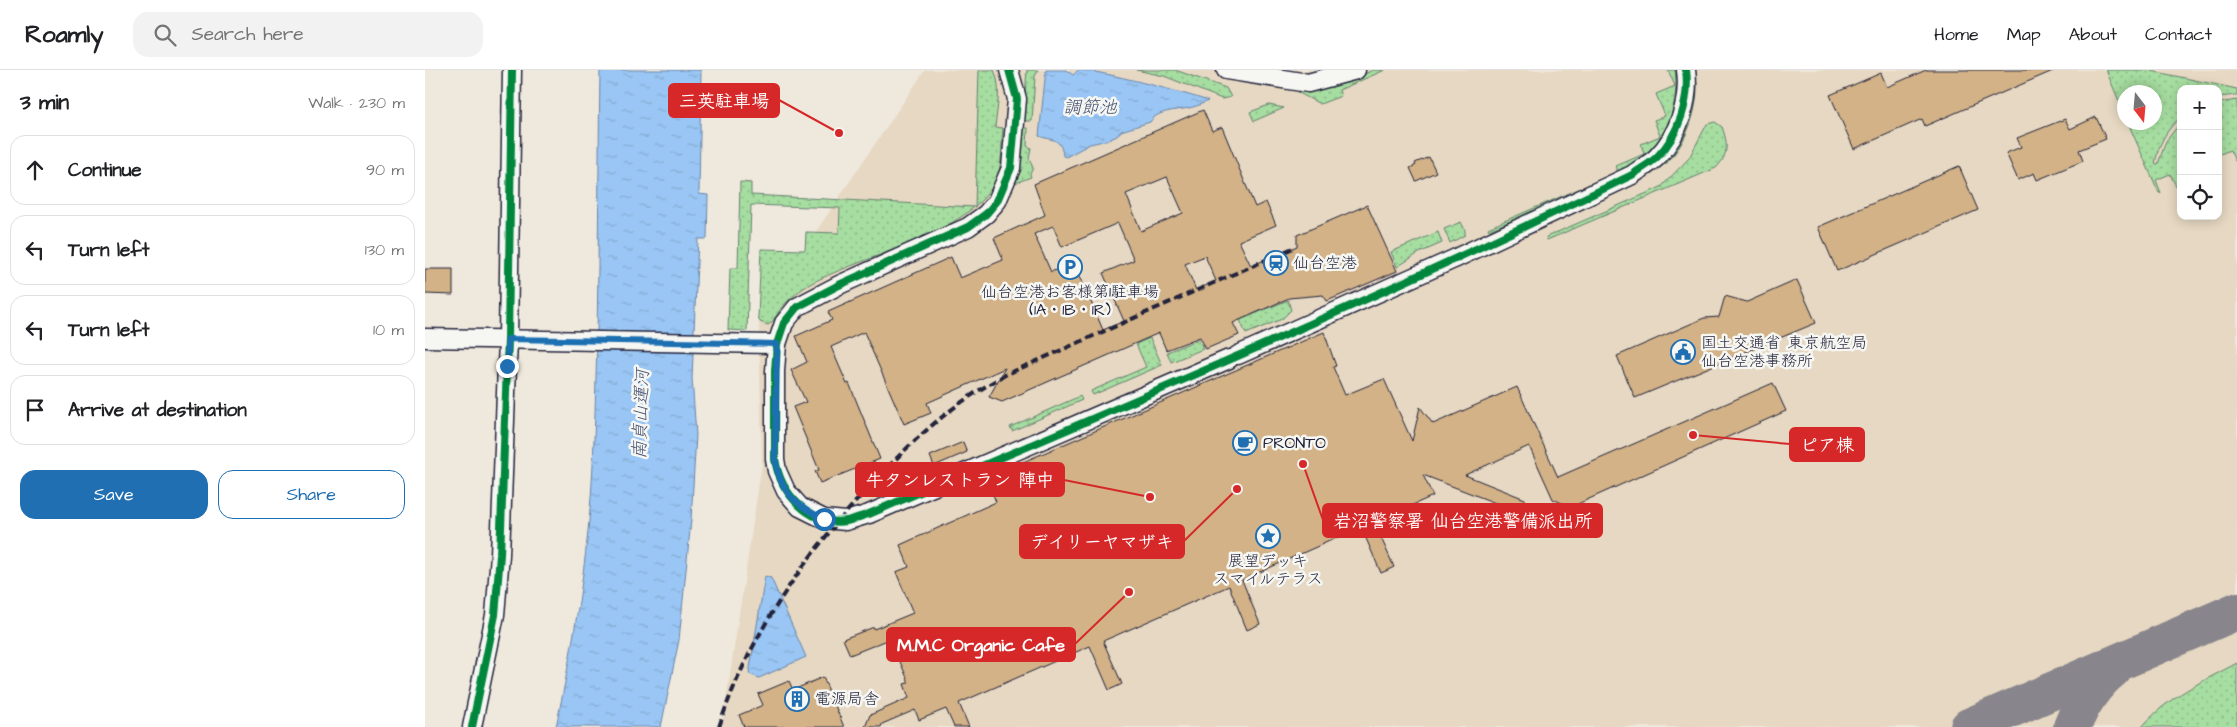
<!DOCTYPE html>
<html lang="en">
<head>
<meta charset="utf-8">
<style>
	:root { --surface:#fff; --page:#f2f2f2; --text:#202124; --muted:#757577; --line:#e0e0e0; --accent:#1f6fb2 }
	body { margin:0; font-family:"Architects Daughter","Klee One",sans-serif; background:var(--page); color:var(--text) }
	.controls { position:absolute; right:15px; top:15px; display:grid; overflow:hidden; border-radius:10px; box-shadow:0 2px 12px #0003 }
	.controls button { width:45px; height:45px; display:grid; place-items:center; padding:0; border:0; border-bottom:1px solid var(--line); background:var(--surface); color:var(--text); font:25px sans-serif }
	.compass { position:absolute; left:1692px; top:15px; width:45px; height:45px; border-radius:50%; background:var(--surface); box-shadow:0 2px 12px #0003; rotate:164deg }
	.stop { position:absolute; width:15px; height:15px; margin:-11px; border:4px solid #1f6fb2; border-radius:50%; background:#fff }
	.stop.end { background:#1f6fb2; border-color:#fff; box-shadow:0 1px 5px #0008 }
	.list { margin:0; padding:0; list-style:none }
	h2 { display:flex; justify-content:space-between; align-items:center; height:65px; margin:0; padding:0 20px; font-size:21px }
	h2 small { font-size:16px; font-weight:400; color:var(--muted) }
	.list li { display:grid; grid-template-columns:32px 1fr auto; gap:15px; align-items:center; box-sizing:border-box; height:70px; margin:0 10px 10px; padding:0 10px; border:1px solid var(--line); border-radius:15px }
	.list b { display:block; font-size:19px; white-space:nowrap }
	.list em { font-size:16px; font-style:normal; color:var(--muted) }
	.actions { display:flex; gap:10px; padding:15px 20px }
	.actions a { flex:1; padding:11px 0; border:1px solid var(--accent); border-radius:15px; text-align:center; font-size:18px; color:var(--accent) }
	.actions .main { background:var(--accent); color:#fff }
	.icon { flex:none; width:28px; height:28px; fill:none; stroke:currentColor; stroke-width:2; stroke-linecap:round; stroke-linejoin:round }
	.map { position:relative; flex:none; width:1812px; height:657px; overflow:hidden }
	header { display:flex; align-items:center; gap:30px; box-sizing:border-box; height:70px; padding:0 25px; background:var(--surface); border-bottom:1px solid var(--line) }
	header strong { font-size:24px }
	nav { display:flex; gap:28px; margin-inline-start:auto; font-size:18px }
	.search { width:350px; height:45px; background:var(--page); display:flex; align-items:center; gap:12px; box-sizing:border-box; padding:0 18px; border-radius:15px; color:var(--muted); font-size:19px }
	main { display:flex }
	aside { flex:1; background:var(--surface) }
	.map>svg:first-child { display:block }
	.built { fill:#e6d8c2; fill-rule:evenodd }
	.grass { fill:url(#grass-dots); stroke:#64806e }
	.water { fill:url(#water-ripples); stroke:#6984aa }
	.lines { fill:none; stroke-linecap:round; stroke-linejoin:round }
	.taxiway { stroke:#88858c; stroke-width:38 }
	.building { fill:#d2b286; stroke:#22223b; fill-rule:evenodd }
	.secondary-casing { stroke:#22223b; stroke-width:21 }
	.secondary { stroke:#f6f6f2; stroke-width:18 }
	.rail { stroke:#22223b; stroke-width:4; stroke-dasharray:8 4; stroke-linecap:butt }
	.cycleway-casing { stroke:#f6f6f2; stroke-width:11 }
	.cycleway { stroke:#00873e; stroke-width:8 }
	.route { stroke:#1f6fb2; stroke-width:6 }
	.labels { text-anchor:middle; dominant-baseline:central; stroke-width:5; stroke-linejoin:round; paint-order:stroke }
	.poi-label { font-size:16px; fill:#22223b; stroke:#f6f6f2; text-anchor:start }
	.water-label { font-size:18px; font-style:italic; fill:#465372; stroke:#f6f6f2 }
	.leader { fill:none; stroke:#d62828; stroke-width:2 }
	.callout-dot { fill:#d62828; stroke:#f6f6f2; stroke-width:2 }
	.callout { fill:#d62828; stroke:#d62828; stroke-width:2 }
	.callout-label { font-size:18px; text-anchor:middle; font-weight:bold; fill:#fff }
</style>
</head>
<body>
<header>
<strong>Roamly</strong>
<div class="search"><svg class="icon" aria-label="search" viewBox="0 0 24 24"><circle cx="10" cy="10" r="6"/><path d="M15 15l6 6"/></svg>Search here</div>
<nav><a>Home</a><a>Map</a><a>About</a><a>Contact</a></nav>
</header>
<main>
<aside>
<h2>3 min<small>Walk · 230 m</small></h2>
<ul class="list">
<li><svg class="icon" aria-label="ahead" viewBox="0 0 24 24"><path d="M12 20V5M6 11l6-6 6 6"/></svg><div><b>Continue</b></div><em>90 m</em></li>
<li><svg class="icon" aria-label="left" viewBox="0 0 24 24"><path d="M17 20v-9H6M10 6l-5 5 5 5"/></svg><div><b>Turn left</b></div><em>130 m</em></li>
<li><svg class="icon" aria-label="left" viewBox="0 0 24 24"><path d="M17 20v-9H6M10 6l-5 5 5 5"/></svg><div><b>Turn left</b></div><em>10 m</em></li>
<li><svg class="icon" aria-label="arrive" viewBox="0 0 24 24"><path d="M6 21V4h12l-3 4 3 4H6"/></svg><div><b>Arrive at destination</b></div></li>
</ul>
<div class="actions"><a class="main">Save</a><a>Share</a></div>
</aside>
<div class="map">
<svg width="1812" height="657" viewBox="0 0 1812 657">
	<defs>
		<pattern id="grass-dots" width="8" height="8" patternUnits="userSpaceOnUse" patternTransform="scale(1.25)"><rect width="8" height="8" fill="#a6dda0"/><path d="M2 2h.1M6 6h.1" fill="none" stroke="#8fbd8b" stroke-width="1.8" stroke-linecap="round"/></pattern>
		<pattern id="water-ripples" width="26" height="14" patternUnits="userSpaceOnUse" patternTransform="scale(1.25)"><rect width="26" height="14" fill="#99c6f4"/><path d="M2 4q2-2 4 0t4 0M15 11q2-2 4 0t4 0" fill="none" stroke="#84aad2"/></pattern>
	</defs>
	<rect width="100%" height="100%" fill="#efe8dc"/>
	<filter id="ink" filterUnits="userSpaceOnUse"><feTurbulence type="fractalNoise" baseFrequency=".02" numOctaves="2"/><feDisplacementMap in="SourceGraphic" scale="10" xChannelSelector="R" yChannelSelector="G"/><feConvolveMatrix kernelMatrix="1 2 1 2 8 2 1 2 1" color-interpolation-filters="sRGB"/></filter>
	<g filter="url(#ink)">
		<path class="built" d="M500 0H1812V657H297L337 394 334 246ZM1756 19H1793V146H1756ZM1700 22H1730V52H1700Z"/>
		<g class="grass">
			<path d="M554 0H569C577 17 572 39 570 57L578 58C576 75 578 95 571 110 546 164 437 186 387 213 376 219 365 228 357 237 352 243 350 251 343 255L335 252 333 247 336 179 380 180 381 162 414 163 415 138 326 135 322 261 303 260 305 198H313L315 112 326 113V125L550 137Z"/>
			<polygon points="602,0 613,0 610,6 607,51 598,51"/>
			<polygon points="711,0 750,0 801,18 806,27 797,29 739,6"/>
			<polygon points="948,0 960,0 914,20 916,26 895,34 872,22 922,12"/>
			<path d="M1243 0H1250C1254 31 1244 66 1219 86 1209 94 1197 99 1186 105 1147 127 1105 143 1064 160L1063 158 1193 102 1191 96 1219 84 1216 74 1235 66 1229 50 1240 46 1231 24 1250 16Z"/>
			<path d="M1681 0H1722L1812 19V25L1793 27V19H1756V47C1741 59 1733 76 1730 94H1733L1741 71 1756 52V114L1751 116 1745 104 1731 110 1736 123H1734L1703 53 1730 52V22H1700L1699 43Z"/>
			<path d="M1272 13C1273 42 1261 74 1240 95L1238 93 1250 78 1270 14Z"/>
			<polygon points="1812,30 1812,90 1810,91 1805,80 1793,85 1793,33"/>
			<polygon points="844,35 859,38 829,51 825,42"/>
			<path d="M1290 52 1297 57C1303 73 1304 85 1291 98L1122 170 1121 167 1236 117 1264 88 1282 54Z"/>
			<polygon points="598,58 603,58 602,76 606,78 604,88 608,98 605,104 606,107 590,113 595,99"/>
			<polygon points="1036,152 1040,160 1040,165 1025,173 1019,159"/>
			<polygon points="1013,162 1017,173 994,183 972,197 966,182"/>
			<polygon points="863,230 866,240 857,249 821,264 815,250"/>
			<polygon points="725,268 737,295 668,325 666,321 721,297 711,274"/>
			<polygon points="774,269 778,279 746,292 742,282"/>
			<polygon points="655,326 657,330 587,361 585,357"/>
			<path d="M1812 593V657H1717C1743 626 1777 612 1812 593Z"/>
		</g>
		<g class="water">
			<path d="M175 0H276L274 124 283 125 282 169H273L267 308 271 365 266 450 254 570 236 657H131C149 571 164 483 168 394 174 263 173 131 175 0Z"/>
			<path d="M621 0H641L648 5C650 4 651 1 654 0 674 0 760 23 783 31 778 33 773 36 768 37 755 41 733 39 725 52L696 61 692 66 683 70 665 74 641 87 638 86C636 67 627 71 614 66Z"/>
			<polygon points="340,506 346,508 381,587 334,608 324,604"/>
		</g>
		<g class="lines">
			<g class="taxiway">
				<polyline points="1544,657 1812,541"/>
				<path d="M1647 657C1656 634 1669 614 1688 599"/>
			</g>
		</g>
		<g class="building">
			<polygon points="1501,0 1630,0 1500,56 1497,49 1429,79 1405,25 1456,3 1462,17"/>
			<path d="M778 40 787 61 797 57 830 137 841 132 851 155 814 171 826 196 872 176V165L942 135 972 201 902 231 898 225 864 228 808 253 814 265 781 279 775 267 741 280 734 263 577 332 564 327 580 298 502 333 506 343 479 354 439 262 406 277 422 314 424 313 455 389 395 413 390 401 394 400 368 337 381 332 366 300 382 292 371 266 407 250 403 242 526 187 535 208 578 190 569 168 620 145 609 114ZM742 107 758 143 716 161 701 124ZM693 153 709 190 678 203 699 251 678 260 649 192 626 202 609 164 628 156 637 177ZM780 186 791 211 771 220 760 194Z"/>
			<polygon points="1671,47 1681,69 1654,80 1658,91 1612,110 1609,103 1593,110 1581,83 1596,77 1592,68 1640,49 1645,59"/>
			<polygon points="1004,87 1011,102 991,111 985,98 991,95 990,93"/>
			<polygon points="1534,96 1553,140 1412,201 1393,157"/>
			<polygon points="0,199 28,199 28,225 0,224"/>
			<polygon points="1372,210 1391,253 1210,328 1192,286 1279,248 1294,247 1300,226 1322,232"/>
			<polygon points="899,262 911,296 908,297 920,325 959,309 987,371 995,337 1008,354 1092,317 1133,407 1348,313 1361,341 1146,437 1128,429 1104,376 1040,405 1100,429 1104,438 1094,442 998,405 1008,426 949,452 969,497 963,500 956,503 936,457 817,510 835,554 822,560 804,516 678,571 697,614 691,617 684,620 665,576 534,633 544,657 529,657 521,639 494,650 490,640 457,654 456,657 440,657 445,645 484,628 479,614 483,613 483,610 465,569 425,585 418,569 449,557 449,559 488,543 471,502 484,497 475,475 571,432 561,408"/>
			<polygon points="538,372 542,382 509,396 505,386"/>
			<polygon points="398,607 419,657 319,657 314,645 338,635 333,624 364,611 368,620"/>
		</g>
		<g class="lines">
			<defs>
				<g id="secondary">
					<polyline points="801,0 883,13 931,0"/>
					<polyline points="0,268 352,274"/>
					<path d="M813 285 1029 189 1207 105C1215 99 1225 94 1232 87 1254 65 1265 30 1261 0"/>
					<polyline points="535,405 804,289"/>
					<polyline points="526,409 444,444 421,451 399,449 375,437 361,421 352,401 350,389 350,301 352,274 359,253 372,237 414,215 543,157 561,144 572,131 586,98 592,29 584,0"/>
					<polyline points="47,657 70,545 75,485 83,269 87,0"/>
				</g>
			</defs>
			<use href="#secondary" class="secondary-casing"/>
			<use href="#secondary" class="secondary"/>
			<path class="rail" d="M294 657C324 565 380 485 446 415 489 369 524 336 580 305L870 177"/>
			<defs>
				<g id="cycleway">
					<path d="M584 0 592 29 586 98 572 131 561 144 543 157 414 215 372 237 359 253 352 274 350 301V389C355 422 384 457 422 451 429 449 437 446 444 444 700 335 957 227 1207 105 1215 99 1225 94 1232 87 1254 65 1265 30 1261 0"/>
					<polyline points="47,657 70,545 75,485 83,269 87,0"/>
				</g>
			</defs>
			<use href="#cycleway" class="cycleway-casing"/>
			<use href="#cycleway" class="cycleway"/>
		</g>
	</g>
	<g class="lines" filter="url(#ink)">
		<path class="route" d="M82 296 83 269 352 274 350 389C355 422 370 435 399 449"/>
	</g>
	<defs>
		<symbol id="station-ring" viewBox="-11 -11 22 22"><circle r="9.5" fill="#f6f6f2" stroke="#1f6fb2" stroke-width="1.5"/><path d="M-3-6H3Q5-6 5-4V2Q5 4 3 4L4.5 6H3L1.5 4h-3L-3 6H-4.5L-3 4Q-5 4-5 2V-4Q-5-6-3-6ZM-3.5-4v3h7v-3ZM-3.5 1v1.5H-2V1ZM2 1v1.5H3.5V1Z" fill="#1f6fb2"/></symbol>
		<symbol id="parking-ring" viewBox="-11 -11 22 22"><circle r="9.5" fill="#f6f6f2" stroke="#1f6fb2" stroke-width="1.5"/><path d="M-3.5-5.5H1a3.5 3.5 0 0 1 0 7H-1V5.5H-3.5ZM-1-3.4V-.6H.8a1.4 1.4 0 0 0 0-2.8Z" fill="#1f6fb2"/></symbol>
		<symbol id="civic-ring" viewBox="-11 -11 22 22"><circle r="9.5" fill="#f6f6f2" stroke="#1f6fb2" stroke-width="1.5"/><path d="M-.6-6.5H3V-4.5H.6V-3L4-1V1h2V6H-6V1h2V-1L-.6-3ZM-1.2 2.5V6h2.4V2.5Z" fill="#1f6fb2"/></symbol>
		<symbol id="cafe-ring" viewBox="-11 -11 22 22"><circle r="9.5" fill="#f6f6f2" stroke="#1f6fb2" stroke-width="1.5"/><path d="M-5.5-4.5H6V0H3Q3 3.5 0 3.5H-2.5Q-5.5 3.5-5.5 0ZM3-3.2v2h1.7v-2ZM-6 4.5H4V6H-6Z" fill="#1f6fb2"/></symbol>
		<symbol id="sight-ring" viewBox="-11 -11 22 22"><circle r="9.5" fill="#f6f6f2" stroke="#1f6fb2" stroke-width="1.5"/><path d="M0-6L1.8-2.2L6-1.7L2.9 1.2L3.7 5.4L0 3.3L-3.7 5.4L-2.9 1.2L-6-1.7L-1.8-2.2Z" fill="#1f6fb2"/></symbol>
		<symbol id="building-ring" viewBox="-11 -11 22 22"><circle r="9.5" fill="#f6f6f2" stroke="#1f6fb2" stroke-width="1.5"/><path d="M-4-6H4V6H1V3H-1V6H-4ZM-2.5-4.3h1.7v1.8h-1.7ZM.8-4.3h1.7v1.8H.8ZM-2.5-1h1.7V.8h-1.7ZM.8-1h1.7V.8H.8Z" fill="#1f6fb2"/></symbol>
	</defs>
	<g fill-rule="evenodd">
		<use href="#station-ring" x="837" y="179" width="28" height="28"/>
		<use href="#parking-ring" x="631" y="183" width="28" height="28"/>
		<use href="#civic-ring" x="1244" y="268" width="28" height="28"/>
		<use href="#cafe-ring" x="806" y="359" width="28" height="28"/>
		<use href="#sight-ring" x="829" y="452" width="28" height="28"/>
		<use href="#building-ring" x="358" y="615" width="28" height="28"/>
	</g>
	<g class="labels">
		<g class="poi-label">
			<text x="868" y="193">仙台空港</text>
			<text x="645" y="222" text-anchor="middle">仙台空港お客様第1駐車場<tspan x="645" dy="18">(1A・1B・1R)</tspan></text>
			<text x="1276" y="273">国土交通省 東京航空局<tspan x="1276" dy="18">仙台空港事務所</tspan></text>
			<text x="838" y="373">PRONTO</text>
			<text x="843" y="491" text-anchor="middle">展望デッキ<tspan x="843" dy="18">スマイルテラス</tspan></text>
			<text x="390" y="629">電源局舎</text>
		</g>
		<g class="water-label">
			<text x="665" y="37">調節池</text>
			<text transform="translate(216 344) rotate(-88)">南貞山運河</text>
		</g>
	</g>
	<path class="leader" d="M414 63L354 30M1268 365L1365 374M725 427L639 410M878 394L898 450M812 419L759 471M704 522L650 574"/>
	<g class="callout-dot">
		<circle cx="414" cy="63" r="5"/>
		<circle cx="1268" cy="365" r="5"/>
		<circle cx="725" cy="427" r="5"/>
		<circle cx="878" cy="394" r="5"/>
		<circle cx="812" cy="419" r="5"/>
		<circle cx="704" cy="522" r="5"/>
	</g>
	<g class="callout">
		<rect x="244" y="14" width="110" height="33" rx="5"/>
		<rect x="1365" y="358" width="74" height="33" rx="5"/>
		<rect x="431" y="393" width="208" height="33" rx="5"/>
		<rect x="898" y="434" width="279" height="33" rx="5"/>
		<rect x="595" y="455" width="164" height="33" rx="5"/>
		<rect x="462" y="558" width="188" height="33" rx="5"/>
	</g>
	<g class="callout-label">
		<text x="299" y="37">三英駐車場</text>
		<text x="1402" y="381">ピア棟</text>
		<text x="535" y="416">牛タンレストラン 陣中</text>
		<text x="1038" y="457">岩沼警察署 仙台空港警備派出所</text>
		<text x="677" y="478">デイリーヤマザキ</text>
		<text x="556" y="581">M.M.C Organic Cafe</text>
	</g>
</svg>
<div class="controls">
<button>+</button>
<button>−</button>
<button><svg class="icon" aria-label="locate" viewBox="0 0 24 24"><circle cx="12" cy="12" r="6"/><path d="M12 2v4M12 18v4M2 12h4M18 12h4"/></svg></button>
</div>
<svg class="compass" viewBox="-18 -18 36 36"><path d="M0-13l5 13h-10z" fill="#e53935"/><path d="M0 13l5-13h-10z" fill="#757577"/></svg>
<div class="stop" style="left:399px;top:449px"></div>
<div class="stop end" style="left:82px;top:296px"></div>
</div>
</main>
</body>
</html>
